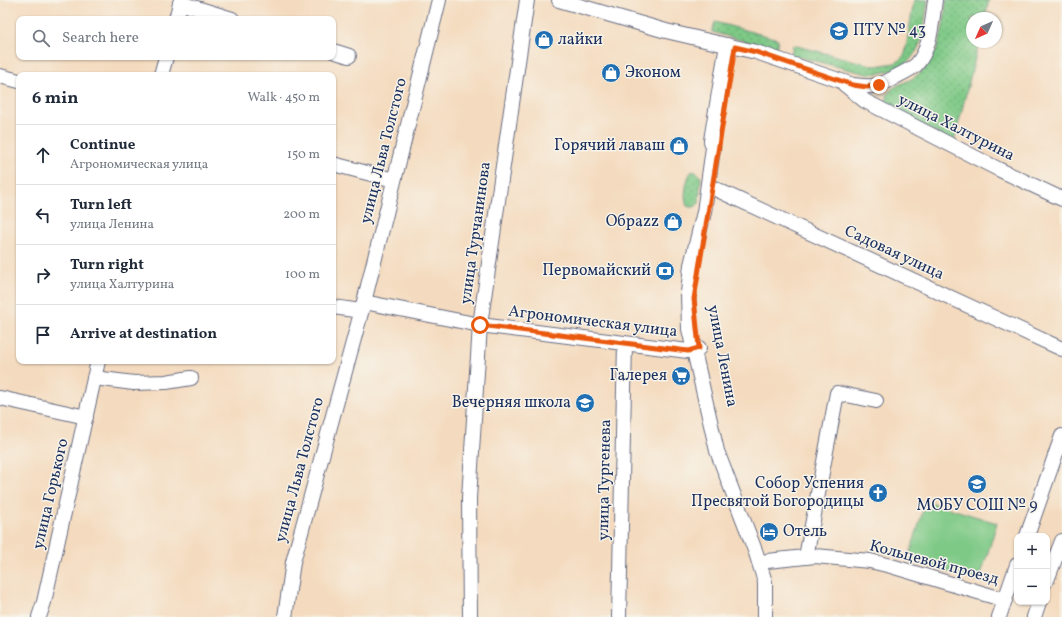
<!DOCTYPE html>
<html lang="en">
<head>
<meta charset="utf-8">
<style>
	:root { --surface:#fff; --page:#f6f6f7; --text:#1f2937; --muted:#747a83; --line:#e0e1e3 }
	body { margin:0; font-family:Vollkorn,serif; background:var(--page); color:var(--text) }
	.controls { position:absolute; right:12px; bottom:12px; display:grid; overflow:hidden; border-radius:8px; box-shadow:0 1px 3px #0004 }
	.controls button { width:36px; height:36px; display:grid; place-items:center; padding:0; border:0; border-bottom:1px solid var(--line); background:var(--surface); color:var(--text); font:20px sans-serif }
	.compass { position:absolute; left:966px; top:12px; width:36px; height:36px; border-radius:50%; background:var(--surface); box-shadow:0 1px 3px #0004; rotate:225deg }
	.stop { position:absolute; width:12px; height:12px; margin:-9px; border:3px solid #ea580c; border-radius:50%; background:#fff }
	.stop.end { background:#ea580c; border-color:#fff; box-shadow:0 1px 4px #0008 }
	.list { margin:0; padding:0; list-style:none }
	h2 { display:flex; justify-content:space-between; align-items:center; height:52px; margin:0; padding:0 16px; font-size:17px }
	h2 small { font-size:13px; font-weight:400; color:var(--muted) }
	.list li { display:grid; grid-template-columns:26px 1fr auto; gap:12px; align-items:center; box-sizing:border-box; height:60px; padding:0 16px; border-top:1px solid var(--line) }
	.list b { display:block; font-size:15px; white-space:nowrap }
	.list p { margin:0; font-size:13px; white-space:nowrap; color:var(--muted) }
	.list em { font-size:13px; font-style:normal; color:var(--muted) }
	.icon { flex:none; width:22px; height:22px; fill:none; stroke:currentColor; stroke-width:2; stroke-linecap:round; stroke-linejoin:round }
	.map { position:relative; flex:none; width:1062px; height:617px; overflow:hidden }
	.search { position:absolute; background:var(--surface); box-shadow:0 1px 3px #0004; left:16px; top:16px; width:320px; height:44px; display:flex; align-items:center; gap:10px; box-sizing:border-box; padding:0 14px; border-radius:8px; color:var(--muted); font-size:15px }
	.panel { position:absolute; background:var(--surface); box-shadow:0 1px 3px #0004; left:16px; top:72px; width:320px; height:292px; border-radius:8px }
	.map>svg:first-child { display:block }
	.green { fill:url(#green-dots); stroke:#4c7c72 }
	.pitch { fill:#7ec986; stroke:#4c7c72 }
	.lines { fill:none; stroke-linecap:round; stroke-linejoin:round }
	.minor-casing { stroke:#676b80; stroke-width:16 }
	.minor { stroke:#fff; stroke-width:14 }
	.route { stroke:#ea580c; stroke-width:5 }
	.labels { text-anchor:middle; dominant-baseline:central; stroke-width:3; stroke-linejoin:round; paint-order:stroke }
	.poi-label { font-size:16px; fill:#1b2f5e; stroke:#f7f3e8; text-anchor:end }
	.street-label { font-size:16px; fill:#1b2f5e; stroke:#f7f3e8 }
</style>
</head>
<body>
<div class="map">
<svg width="1062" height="617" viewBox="0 0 1062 617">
	<defs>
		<pattern id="green-dots" width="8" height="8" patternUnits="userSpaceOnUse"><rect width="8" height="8" fill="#7ec986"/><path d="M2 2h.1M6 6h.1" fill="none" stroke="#66a471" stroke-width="1.8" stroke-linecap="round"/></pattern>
	</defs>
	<rect width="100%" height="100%" fill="#f7f3e8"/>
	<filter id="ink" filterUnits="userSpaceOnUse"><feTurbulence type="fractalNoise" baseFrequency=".025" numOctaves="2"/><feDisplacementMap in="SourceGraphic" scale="8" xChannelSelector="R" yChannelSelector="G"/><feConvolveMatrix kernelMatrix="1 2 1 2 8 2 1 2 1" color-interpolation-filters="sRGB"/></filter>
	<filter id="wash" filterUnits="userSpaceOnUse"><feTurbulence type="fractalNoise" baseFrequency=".012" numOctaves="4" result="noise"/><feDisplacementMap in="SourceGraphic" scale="16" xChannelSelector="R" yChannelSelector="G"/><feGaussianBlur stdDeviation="0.9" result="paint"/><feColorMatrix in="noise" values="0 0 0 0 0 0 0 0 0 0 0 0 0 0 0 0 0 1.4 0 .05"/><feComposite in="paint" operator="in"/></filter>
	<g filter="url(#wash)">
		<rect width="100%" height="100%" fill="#f4dbbf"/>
		<g class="green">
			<polygon points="914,0 928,0 922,39 916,52 909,61 898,69 881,73 867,74 791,55 793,45 875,66 895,63 900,60 905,54"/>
			<path d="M946 0H989L985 18H972V42H979L954 142 892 110 886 103C887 84 903 86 916 76 921 73 926 68 929 63 941 47 945 19 946 0Z"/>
			<polygon points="715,22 778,39 776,50 712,32"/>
			<path d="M692 171C697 172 699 173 701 178L699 203C695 208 692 208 687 206 683 198 686 177 692 171Z"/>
		</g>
		<polygon class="pitch" points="926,501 997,523 979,581 908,560"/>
	</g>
	<g filter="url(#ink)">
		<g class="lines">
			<defs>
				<g id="minor">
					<path d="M559 0 666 31 756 52 853 85C871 88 881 86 897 76 903 73 911 69 916 65 931 49 932 21 935 0"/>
					<polyline points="180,3 232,19"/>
					<polyline points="176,19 181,0"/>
					<polyline points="727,45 712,134 711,141 713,148 704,212 691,265 688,293 689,329 717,451 756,553 765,582 765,617"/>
					<polyline points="333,51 349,56"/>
					<polyline points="161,75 166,57"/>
					<polyline points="0,76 19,81"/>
					<polyline points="844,84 865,101 998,169 1062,199"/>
					<polyline points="333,164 394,180"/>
					<polyline points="711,187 1062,349"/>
					<polyline points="364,302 480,325 688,351 699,348"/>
					<polyline points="333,307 361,311"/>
					<polyline points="94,378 134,383 166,382 191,378"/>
					<polyline points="0,398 86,417"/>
					<polyline points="1027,536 1062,436"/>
					<polyline points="806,557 837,393 876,401"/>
					<polyline points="767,561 815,556 870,561 891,566 1005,600"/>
					<polyline points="1047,580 1062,541"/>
					<polyline points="39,617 44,602 98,361"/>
					<polyline points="285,617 293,562 364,302 439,0"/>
					<polyline points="470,617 469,498 480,325 527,0"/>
					<polyline points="619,617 625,344"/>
					<polyline points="999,617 1017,565"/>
					<polyline points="1034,617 1039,602"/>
				</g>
			</defs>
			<use href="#minor" class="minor-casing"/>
			<use href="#minor" class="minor"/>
		</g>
	</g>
	<g class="lines" filter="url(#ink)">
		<polyline class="route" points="480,325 688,351 699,348 694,299 735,47 756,52 853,85 867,87 879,85"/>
	</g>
	<defs>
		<symbol id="university-disc" viewBox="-11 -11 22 22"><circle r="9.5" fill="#1f6fb2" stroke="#f7f3e8"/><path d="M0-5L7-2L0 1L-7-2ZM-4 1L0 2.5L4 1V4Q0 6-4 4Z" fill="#fff"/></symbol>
		<symbol id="shop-disc" viewBox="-11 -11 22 22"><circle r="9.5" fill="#1f6fb2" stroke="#f7f3e8"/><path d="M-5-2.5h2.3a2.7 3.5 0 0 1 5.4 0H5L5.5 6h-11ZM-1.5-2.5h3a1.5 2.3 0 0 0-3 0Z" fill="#fff"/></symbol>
		<symbol id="bank-disc" viewBox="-11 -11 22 22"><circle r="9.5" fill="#1f6fb2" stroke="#f7f3e8"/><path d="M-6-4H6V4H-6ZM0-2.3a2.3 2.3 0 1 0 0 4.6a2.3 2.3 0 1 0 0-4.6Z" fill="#fff"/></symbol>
		<symbol id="supermarket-disc" viewBox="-11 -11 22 22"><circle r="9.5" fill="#1f6fb2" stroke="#f7f3e8"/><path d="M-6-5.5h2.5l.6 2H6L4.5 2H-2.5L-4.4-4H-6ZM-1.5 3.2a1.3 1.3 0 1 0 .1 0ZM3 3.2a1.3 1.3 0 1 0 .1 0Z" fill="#fff"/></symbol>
		<symbol id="school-disc" viewBox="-11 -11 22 22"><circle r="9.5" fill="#1f6fb2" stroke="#f7f3e8"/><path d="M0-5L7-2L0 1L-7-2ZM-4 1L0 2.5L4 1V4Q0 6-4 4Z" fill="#fff"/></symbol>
		<symbol id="church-disc" viewBox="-11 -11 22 22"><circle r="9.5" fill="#1f6fb2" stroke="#f7f3e8"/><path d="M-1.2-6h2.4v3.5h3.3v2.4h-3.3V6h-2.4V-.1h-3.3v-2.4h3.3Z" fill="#fff"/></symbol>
		<symbol id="hotel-disc" viewBox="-11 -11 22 22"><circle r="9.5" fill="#1f6fb2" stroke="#f7f3e8"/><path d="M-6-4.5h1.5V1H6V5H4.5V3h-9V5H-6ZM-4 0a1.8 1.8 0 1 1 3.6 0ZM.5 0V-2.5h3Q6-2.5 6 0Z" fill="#fff"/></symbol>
	</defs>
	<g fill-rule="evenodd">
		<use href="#university-disc" x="828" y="20" width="22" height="22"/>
		<use href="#shop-disc" x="533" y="29" width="22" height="22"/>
		<use href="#shop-disc" x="600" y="62" width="22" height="22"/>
		<use href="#shop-disc" x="668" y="135" width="22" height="22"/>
		<use href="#shop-disc" x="662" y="211" width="22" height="22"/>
		<use href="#bank-disc" x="654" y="260" width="22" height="22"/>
		<use href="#supermarket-disc" x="670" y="365" width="22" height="22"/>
		<use href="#school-disc" x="574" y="392" width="22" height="22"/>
		<use href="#school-disc" x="966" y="473" width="22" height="22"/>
		<use href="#church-disc" x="867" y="482" width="22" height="22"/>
		<use href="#hotel-disc" x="758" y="521" width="22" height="22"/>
	</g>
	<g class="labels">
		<g class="poi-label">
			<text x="853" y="31" text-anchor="start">ПТУ № 43</text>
			<text x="558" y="40" text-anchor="start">лайки</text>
			<text x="625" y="73" text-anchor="start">Эконом</text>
			<text x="665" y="146">Горячий лаваш</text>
			<text x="659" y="222">Обраzz</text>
			<text x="651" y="271">Первомайский</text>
			<text x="667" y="376">Галерея</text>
			<text x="571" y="403">Вечерняя школа</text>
			<text x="864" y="484">Собор Успения<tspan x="864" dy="18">Пресвятой Богородицы</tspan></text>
			<text x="977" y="506" text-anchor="middle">МОБУ СОШ № 9</text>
			<text x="783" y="532" text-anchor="start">Отель</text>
		</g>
		<g class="street-label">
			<text transform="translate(956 128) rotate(27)">улица Халтурина</text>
			<text transform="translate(384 151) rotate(-76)">улица Льва Толстого</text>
			<text transform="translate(476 233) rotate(-82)">улица Турчанинова</text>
			<text transform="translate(894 253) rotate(25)">Садовая улица</text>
			<text transform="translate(593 322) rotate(7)">Агрономическая улица</text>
			<text transform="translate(722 356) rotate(79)">улица Ленина</text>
			<text transform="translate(300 470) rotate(-75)">улица Льва Толстого</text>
			<text transform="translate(605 480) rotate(-89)">улица Тургенева</text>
			<text transform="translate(51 494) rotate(-77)">улица Горького</text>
			<text transform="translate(934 563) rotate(15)">Кольцевой проезд</text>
		</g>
	</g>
</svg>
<div class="controls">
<button>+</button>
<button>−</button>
</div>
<svg class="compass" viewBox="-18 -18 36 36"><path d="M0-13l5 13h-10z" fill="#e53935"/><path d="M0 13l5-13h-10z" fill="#747a83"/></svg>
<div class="stop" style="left:480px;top:325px"></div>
<div class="stop end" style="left:879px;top:85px"></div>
<div class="search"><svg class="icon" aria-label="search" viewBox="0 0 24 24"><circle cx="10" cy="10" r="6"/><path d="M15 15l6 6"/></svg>Search here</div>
<section class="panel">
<h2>6 min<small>Walk · 450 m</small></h2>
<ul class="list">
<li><svg class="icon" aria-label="ahead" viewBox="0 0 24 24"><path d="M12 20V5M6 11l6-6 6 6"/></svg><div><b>Continue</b><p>Агрономическая улица</p></div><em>150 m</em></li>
<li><svg class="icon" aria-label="left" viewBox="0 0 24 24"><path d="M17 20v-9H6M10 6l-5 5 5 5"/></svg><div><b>Turn left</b><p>улица Ленина</p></div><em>200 m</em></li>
<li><svg class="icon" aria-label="right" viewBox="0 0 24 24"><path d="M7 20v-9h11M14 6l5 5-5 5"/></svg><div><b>Turn right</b><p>улица Халтурина</p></div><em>100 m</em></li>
<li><svg class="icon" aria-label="arrive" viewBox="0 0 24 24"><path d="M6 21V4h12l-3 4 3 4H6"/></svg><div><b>Arrive at destination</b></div></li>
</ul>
</section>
</div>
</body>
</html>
